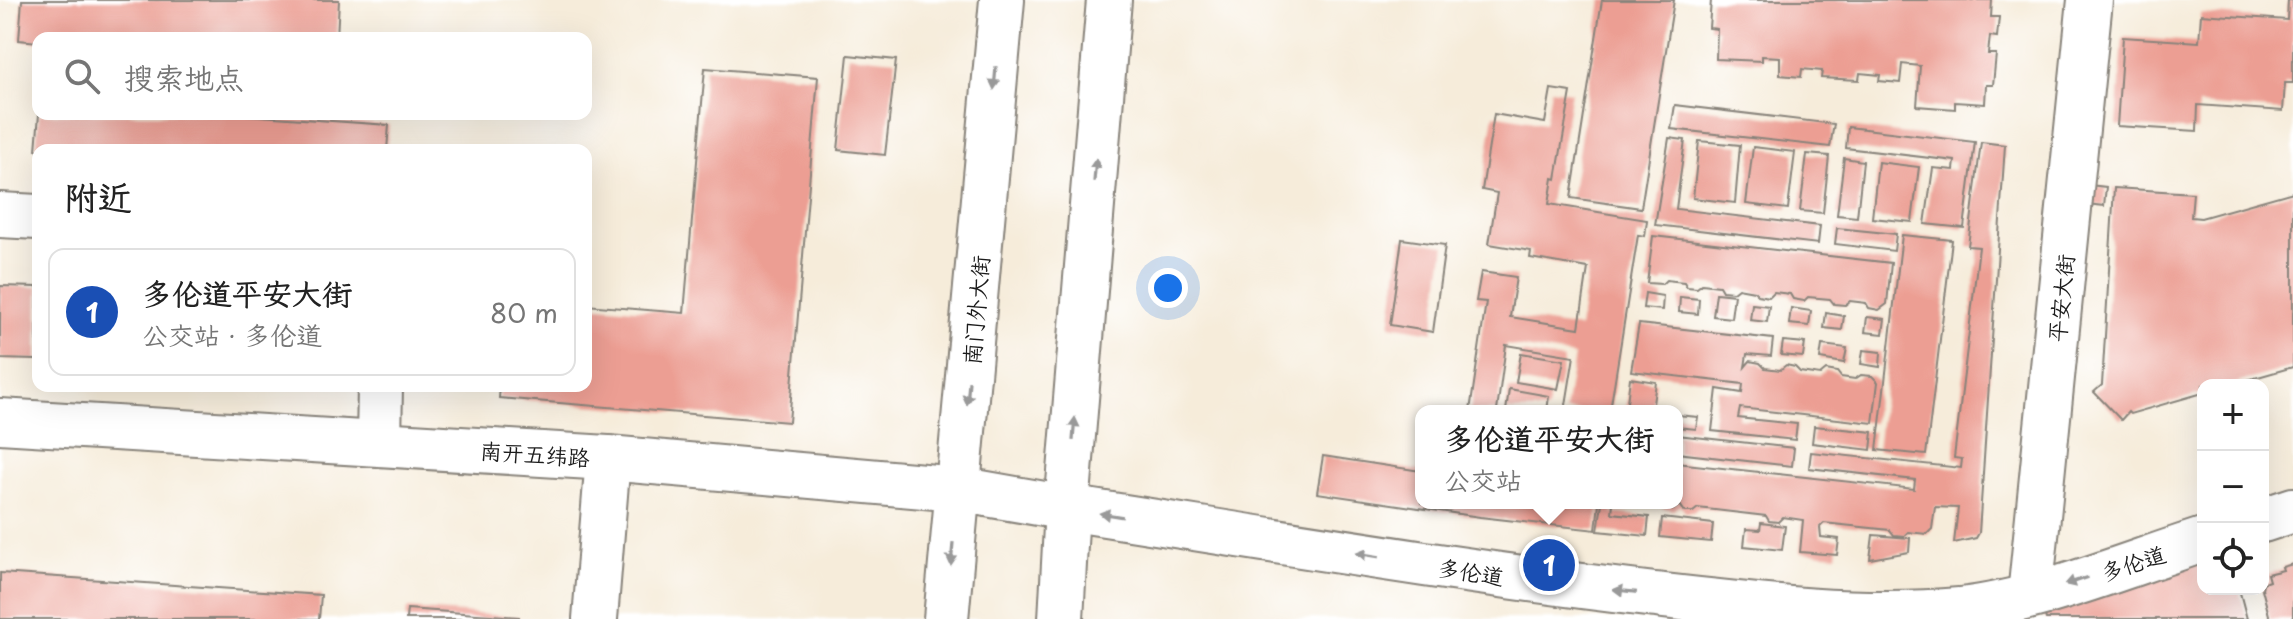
<!DOCTYPE html>
<html lang="zh">
<head>
<meta charset="utf-8">
<style>
	:root { --surface:#fff; --page:#f2f2f2; --text:#222; --muted:#767676; --line:#e0e0e0; --accent:#2563eb }
	body { margin:0; font-family:"Playpen Sans","LXGW WenKai TC",sans-serif; background:var(--page); color:var(--text) }
	.controls { position:absolute; right:24px; bottom:24px; display:grid; overflow:hidden; border-radius:16px; box-shadow:0 8px 32px #0002 }
	.controls button { width:72px; height:72px; display:grid; place-items:center; padding:0; border:0; border-bottom:2px solid var(--line); background:var(--surface); color:var(--text); font:40px sans-serif }
	.you { position:absolute; left:1168px; top:288px; width:28px; height:28px; margin:-20px; border:6px solid #fff; border-radius:50%; background:#1a73e8; box-shadow:0 0 0 12px #1a73e833 }
	.badge { display:grid; place-items:center; width:52px; height:52px; border-radius:50%; background:var(--accent); color:#fff; font-size:26px; font-weight:700 }
	.pin { position:absolute; translate:-50% -50%; border:4px solid #fff; box-shadow:0 2px 8px #0006 }
	.popup { position:absolute; left:1415px; top:405px; width:268px; height:104px; box-sizing:border-box; display:grid; place-content:center; border-radius:16px; background:var(--surface); filter:drop-shadow(0 2px 6px #0005); font-size:26px; white-space:nowrap; color:var(--muted) }
	.popup b { font-size:30px; color:var(--text) }
	.popup::after { content:''; position:absolute; left:50%; top:100%; margin-left:-16px; border:16px solid transparent; border-top-color:var(--surface) }
	.list { margin:0; padding:0; list-style:none }
	h2 { display:flex; justify-content:space-between; align-items:center; height:104px; margin:0; padding:0 32px; font-size:34px }
	h2 small { font-size:26px; font-weight:400; color:var(--muted) }
	.list li { display:grid; grid-template-columns:52px 1fr auto; gap:24px; align-items:center; box-sizing:border-box; height:128px; margin:0 16px 16px; padding:0 16px; border:2px solid var(--line); border-radius:16px }
	.list b { display:block; font-size:30px; white-space:nowrap }
	.list p { margin:0; font-size:26px; white-space:nowrap; color:var(--muted) }
	.list em { font-size:26px; font-style:normal; color:var(--muted) }
	.icon { flex:none; width:44px; height:44px; fill:none; stroke:currentColor; stroke-width:2; stroke-linecap:round; stroke-linejoin:round }
	.map { position:relative; flex:none; width:2293px; height:619px; overflow:hidden }
	.search { position:absolute; background:var(--surface); box-shadow:0 8px 32px #0002; left:32px; top:32px; width:560px; height:88px; display:flex; align-items:center; gap:20px; box-sizing:border-box; padding:0 28px; border-radius:16px; color:var(--muted); font-size:30px }
	.panel { position:absolute; background:var(--surface); box-shadow:0 8px 32px #0002; left:32px; top:144px; width:560px; height:248px; border-radius:16px }
	.map>svg:first-child { display:block }
	.building { fill:#ec9e93 }
	.lines { fill:none; stroke-linecap:round; stroke-linejoin:round }
	.minor-casing { stroke:#89847b; stroke-width:48 }
	.major-casing { stroke:#89847b; stroke-width:48 }
	.minor { stroke:#fff; stroke-width:44 }
	.major { stroke:#fff; stroke-width:44 }
	.oneway { fill:#999 }
	.labels { text-anchor:middle; dominant-baseline:central; stroke-width:6; stroke-linejoin:round; paint-order:stroke }
	.street-label { font-size:22px; fill:#1c1c1c; stroke:#fff }
</style>
</head>
<body>
<div class="map">
<svg width="2293" height="619" viewBox="0 0 2293 619">
	<rect width="100%" height="100%" fill="#fff"/>
	<filter id="ink" filterUnits="userSpaceOnUse"><feTurbulence type="fractalNoise" baseFrequency=".0125" numOctaves="2"/><feDisplacementMap in="SourceGraphic" scale="16" xChannelSelector="R" yChannelSelector="G"/><feConvolveMatrix kernelMatrix="1 2 1 2 8 2 1 2 1" color-interpolation-filters="sRGB"/></filter>
	<filter id="wash" filterUnits="userSpaceOnUse"><feTurbulence type="fractalNoise" baseFrequency=".006" numOctaves="4" result="noise"/><feDisplacementMap in="SourceGraphic" scale="32" xChannelSelector="R" yChannelSelector="G"/><feGaussianBlur stdDeviation="1.8" result="paint"/><feColorMatrix in="noise" values="0 0 0 0 0 0 0 0 0 0 0 0 0 0 0 0 0 1.4 0 .05"/><feComposite in="paint" operator="in"/></filter>
	<g filter="url(#wash)">
		<rect width="100%" height="100%" fill="#f6ecda"/>
		<g id="blocks">
			<g class="building">
				<polygon points="22,0 339,0 337,38 38,38 38,42 19,40"/>
				<polygon points="1602,0 1674,0 1641,208 1571,198"/>
				<polygon points="1711,0 1992,0 1991,17 1999,17 1997,37 1990,36 1988,54 1996,54 1993,85 1986,85 1985,104 1955,102 1955,109 1917,106 1920,66 1902,64 1900,83 1879,81 1880,75 1860,73 1859,80 1821,78 1822,71 1802,69 1801,77 1780,75 1780,57 1762,56 1762,61 1716,59 1717,29 1709,28"/>
				<polygon points="2288,0 2293,0 2293,83 2285,83 2283,111 2198,105 2197,131 2117,126 2123,37 2199,42 2201,14 2287,20"/>
				<polygon points="848,55 896,60 885,155 838,150"/>
				<polygon points="705,68 818,77 789,422 499,398 500,386 586,386 586,305 684,313"/>
				<polygon points="1551,89 1571,92 1556,179 1553,178 1549,204 1647,220 1645,236 1638,235 1610,411 1565,411 1574,356 1506,345 1497,411 1470,411 1486,302 1476,301 1481,272 1516,277 1510,317 1579,328 1588,268 1530,258 1531,251 1489,244 1497,193 1482,190 1494,114 1545,123"/>
				<polygon points="1675,105 1834,124 1830,147 1671,129"/>
				<polygon points="39,114 231,114 389,125 387,150 36,150"/>
				<polygon points="1848,127 1975,142 1964,228 1925,224 1933,168 1954,170 1955,161 1846,148"/>
				<polygon points="1669,138 1685,140 1676,209 1820,226 1818,244 1655,225"/>
				<polygon points="1699,141 1740,145 1735,203 1693,198"/>
				<polygon points="1981,142 2005,145 1979,533 1976,538 1954,543 1958,508 1935,507 1932,529 1927,534 1908,532 1904,536 1894,535 1890,530 1824,523 1820,527 1821,537 1839,539 1837,555 1800,552 1803,520 1783,517 1778,522 1769,521 1766,516 1698,508 1693,512 1685,512 1680,505 1673,510 1663,508 1659,503 1677,503 1677,463 1914,489 1915,480 1809,468 1811,452 1961,468 1962,459 1954,458 1979,247 1968,246"/>
				<polygon points="1753,147 1795,152 1788,209 1746,204"/>
				<polygon points="1807,154 1829,156 1823,213 1800,211"/>
				<polygon points="1844,158 1863,161 1857,217 1837,215"/>
				<polygon points="1878,162 1919,167 1912,222 1872,218"/>
				<polygon points="2089,185 2106,187 2104,206 2087,204"/>
				<polygon points="2114,188 2193,193 2191,217 2201,218 2293,192 2293,367 2230,385 2203,385 2203,393 2130,414 2128,412 2121,420 2094,392 2102,385"/>
				<polygon points="1837,228 1896,234 1894,251 1835,244"/>
				<polygon points="1902,235 1952,240 1926,455 1877,450"/>
				<polygon points="1653,236 1891,263 1887,304 1879,310 1869,308 1866,303 1850,301 1845,305 1834,304 1830,299 1808,297 1804,301 1793,299 1790,294 1774,292 1769,297 1758,295 1754,291 1738,288 1733,292 1722,291 1719,286 1702,284 1697,288 1687,287 1684,282 1666,280 1662,284 1647,283"/>
				<polygon points="1402,239 1445,245 1433,332 1390,325"/>
				<polygon points="0,286 38,287 37,360 0,359"/>
				<polygon points="1645,293 1663,296 1662,310 1643,308"/>
				<polygon points="1716,293 1734,295 1731,318 1713,316"/>
				<polygon points="1680,297 1699,299 1698,314 1679,312"/>
				<polygon points="1752,304 1769,306 1767,322 1750,320"/>
				<polygon points="1791,308 1811,311 1809,326 1789,324"/>
				<polygon points="1826,313 1844,316 1842,330 1824,328"/>
				<polygon points="1867,317 1885,319 1883,334 1865,332"/>
				<polygon points="1639,324 1773,339 1771,356 1747,354 1745,367 1750,361 1760,363 1765,368 1780,370 1786,365 1795,367 1800,372 1820,375 1826,370 1837,372 1841,377 1855,379 1861,375 1872,376 1878,382 1873,423 1740,408 1738,418 1797,424 1795,440 1712,431 1717,389 1742,393 1743,384 1631,371"/>
				<polygon points="1783,341 1805,343 1803,357 1781,355"/>
				<polygon points="1822,345 1847,348 1844,363 1820,359"/>
				<polygon points="1863,350 1881,352 1880,367 1861,364"/>
				<polygon points="1521,353 1564,360 1558,389 1516,382"/>
				<polygon points="1630,378 1656,382 1652,411 1626,411"/>
				<polygon points="1509,389 1549,396 1547,411 1506,411"/>
				<polygon points="1677,415 1698,417 1696,429 1677,427"/>
				<polygon points="1814,426 1873,432 1871,450 1812,443"/>
				<polygon points="1677,435 1794,448 1792,466 1677,453"/>
				<polygon points="1323,456 1421,471 1421,503 1599,503 1596,530 1480,517 1317,493"/>
				<polygon points="1602,503 1613,503 1612,513 1649,517 1647,536 1598,531"/>
				<polygon points="1662,518 1713,524 1711,542 1660,537"/>
				<polygon points="1761,523 1785,526 1782,550 1744,546 1746,529 1760,530"/>
				<polygon points="1873,535 1910,538 1909,552 1870,559"/>
				<polygon points="2203,561 2203,589 2239,589 2247,619 2046,619 2042,607"/>
				<polygon points="2293,564 2293,619 2270,619 2262,589 2263,583 2269,581 2267,574 2283,570 2282,567"/>
				<polygon points="0,573 321,595 319,619 0,619"/>
				<polygon points="407,609 519,617 519,619 406,619"/>
			</g>
		</g>
	</g>
	<g filter="url(#ink)">
		<use href="#blocks" fill-opacity="0" stroke="#89847b" stroke-width="2"/>
		<g class="lines">
			<defs>
				<g id="minor">
					<polyline points="0,215 38,217"/>
					<polyline points="0,421 608,458 958,489 1067,508"/>
					<polyline points="379,442 380,386"/>
					<polyline points="2030,596 2090,0"/>
					<polyline points="595,619 608,458"/>
				</g>
				<g id="major">
					<path d="M1067 508C1260 538 1453 571 1647 594 1751 606 1855 619 1960 610 2040 601 2125 565 2203 540"/>
					<polyline points="2263,520 2293,510"/>
					<polyline points="946,619 1002,0"/>
					<polyline points="1061,619 1067,508 1109,0"/>
				</g>
			</defs>
			<use href="#minor" class="minor-casing"/>
			<use href="#major" class="major-casing"/>
			<use href="#minor" class="minor"/>
			<use href="#major" class="major"/>
		</g>
		<defs><path id="oneway-solid" d="M-6-.8H1V-3.2L6.5 0L1 3.2V.8H-6Z" transform="scale(2)"/></defs>
		<g class="oneway">
			<use href="#oneway-solid" transform="translate(995 78) rotate(95)"/>
			<use href="#oneway-solid" transform="translate(1095 170) rotate(-85)"/>
			<use href="#oneway-solid" transform="translate(968 393) rotate(95)"/>
			<use href="#oneway-solid" transform="translate(1074 429) rotate(-85)"/>
			<use href="#oneway-solid" transform="translate(1111 515) rotate(-171)"/>
			<use href="#oneway-solid" transform="translate(952 554) rotate(95)"/>
			<use href="#oneway-solid" transform="translate(1368 555) rotate(-171)"/>
			<use href="#oneway-solid" transform="translate(2076 581) rotate(162)"/>
			<use href="#oneway-solid" transform="translate(1625 591) rotate(-173)"/>
		</g>
	</g>
	<g class="labels">
		<g class="street-label">
			<text transform="translate(2060 298) rotate(-84)">平安大街</text>
			<text transform="translate(975 310) rotate(-85)">南门外大街</text>
			<text transform="translate(535 453) rotate(4)">南开五纬路</text>
			<text transform="translate(2133 562) rotate(-18)">多伦道</text>
			<text transform="translate(1471 571) rotate(9)">多伦道</text>
		</g>
	</g>
</svg>
<div class="controls">
<button>+</button>
<button>−</button>
<button><svg class="icon" aria-label="locate" viewBox="0 0 24 24"><circle cx="12" cy="12" r="6"/><path d="M12 2v4M12 18v4M2 12h4M18 12h4"/></svg></button>
</div>
<div class="you"></div>
<div class="pin badge" style="left:1549px;top:565px;background:#1a4fb4">1</div>
<div class="popup"><b>多伦道平安大街</b>公交站</div>
<div class="search"><svg class="icon" aria-label="search" viewBox="0 0 24 24"><circle cx="10" cy="10" r="6"/><path d="M15 15l6 6"/></svg>搜索地点</div>
<section class="panel">
<h2>附近<small></small></h2>
<ul class="list">
<li><span class="badge" style="background:#1a4fb4">1</span><div><b>多伦道平安大街</b><p>公交站 · 多伦道</p></div><em>80 m</em></li>
</ul>
</section>
</div>
</body>
</html>
